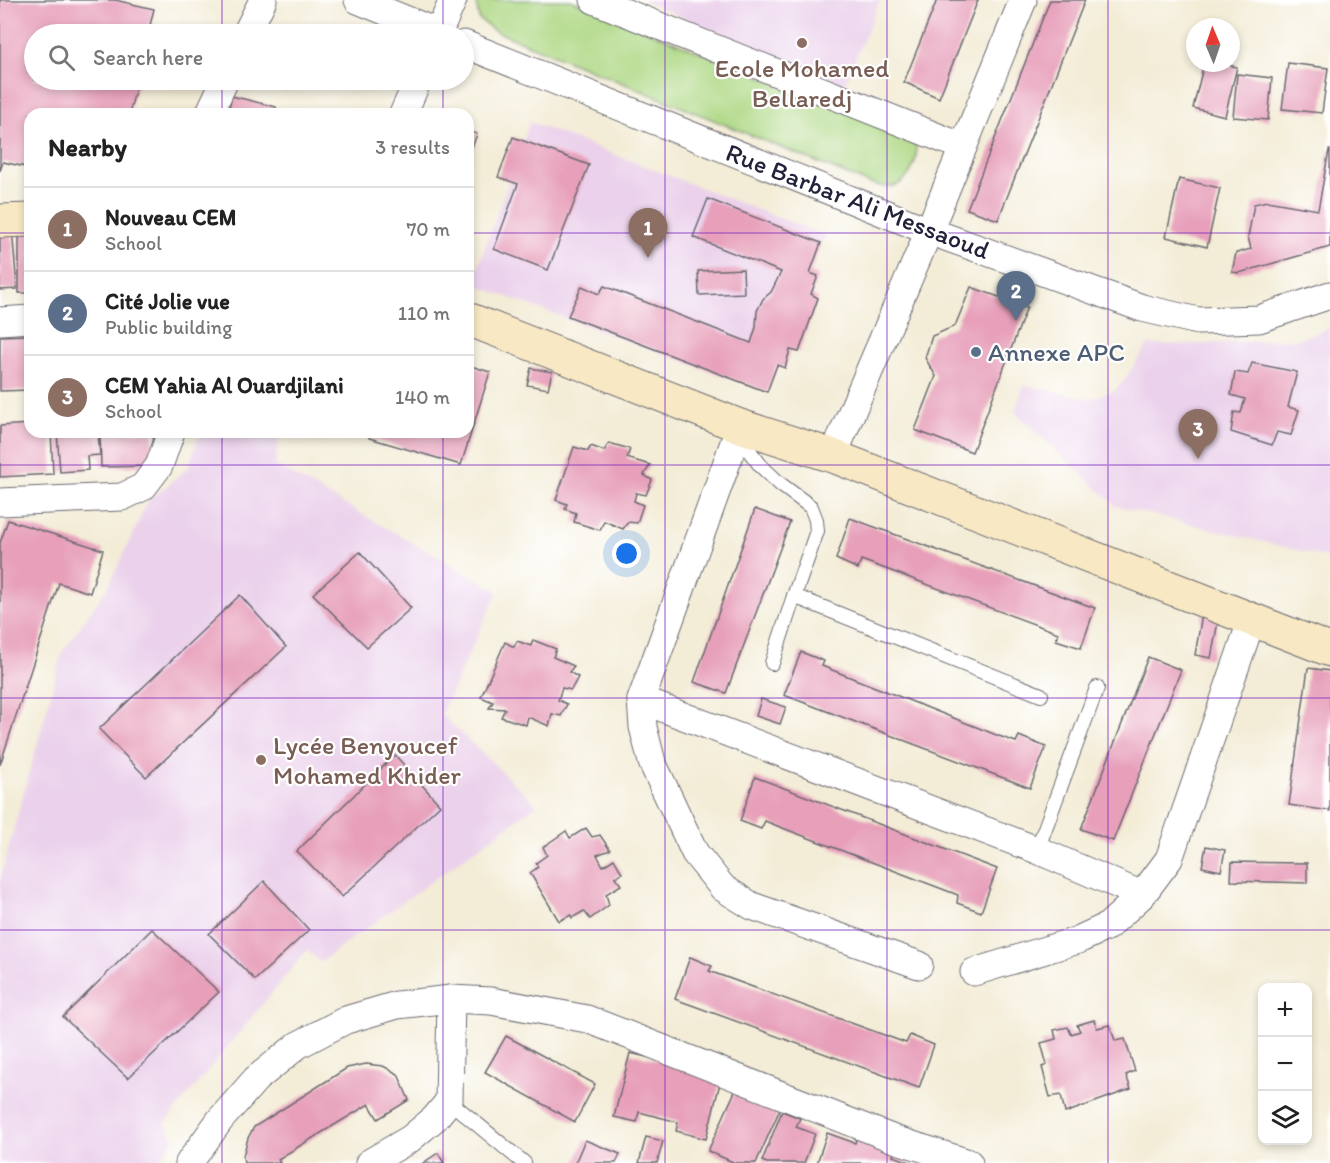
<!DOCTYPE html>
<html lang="en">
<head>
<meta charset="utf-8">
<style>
	:root { --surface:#fff; --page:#f2f2f2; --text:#222; --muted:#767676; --line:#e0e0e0; --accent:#1f6fb2 }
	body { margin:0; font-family:Itim,sans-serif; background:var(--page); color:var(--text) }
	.controls { position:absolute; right:18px; bottom:18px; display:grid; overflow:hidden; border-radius:12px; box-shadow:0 3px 9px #0003 }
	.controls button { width:54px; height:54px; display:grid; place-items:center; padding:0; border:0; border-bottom:2px solid var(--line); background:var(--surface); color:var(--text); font:30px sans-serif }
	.compass { position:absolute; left:1186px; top:18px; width:54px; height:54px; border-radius:50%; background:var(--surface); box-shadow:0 3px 9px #0003; rotate:358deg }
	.you { position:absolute; left:627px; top:554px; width:21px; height:21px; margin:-15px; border:4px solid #fff; border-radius:50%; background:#1a73e8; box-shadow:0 0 0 9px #1a73e833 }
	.badge { display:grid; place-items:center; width:39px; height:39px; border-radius:50%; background:var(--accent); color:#fff; font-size:20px; font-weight:700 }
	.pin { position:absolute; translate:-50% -50px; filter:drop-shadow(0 2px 3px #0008) }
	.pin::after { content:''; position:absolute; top:32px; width:21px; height:18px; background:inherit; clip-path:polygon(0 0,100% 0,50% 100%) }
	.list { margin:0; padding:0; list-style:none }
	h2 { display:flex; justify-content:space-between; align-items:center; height:78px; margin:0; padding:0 24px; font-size:26px }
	h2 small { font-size:20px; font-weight:400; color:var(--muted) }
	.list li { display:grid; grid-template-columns:39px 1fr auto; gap:18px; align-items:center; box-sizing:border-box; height:84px; padding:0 24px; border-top:2px solid var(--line) }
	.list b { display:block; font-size:22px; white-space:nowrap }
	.list p { margin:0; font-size:20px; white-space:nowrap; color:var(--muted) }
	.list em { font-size:20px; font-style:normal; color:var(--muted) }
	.icon { flex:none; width:33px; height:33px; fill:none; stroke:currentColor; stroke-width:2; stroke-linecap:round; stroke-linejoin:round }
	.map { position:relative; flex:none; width:1330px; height:1163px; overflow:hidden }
	.search { position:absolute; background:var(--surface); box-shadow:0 3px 9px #0003; left:24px; top:24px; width:450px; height:66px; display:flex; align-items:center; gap:15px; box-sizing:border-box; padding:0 21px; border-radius:33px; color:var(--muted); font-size:22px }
	.panel { position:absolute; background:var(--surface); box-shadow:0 3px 9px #0003; left:24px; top:108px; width:450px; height:330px; border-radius:18px }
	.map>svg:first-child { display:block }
	.built { fill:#ebd1eb }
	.green { fill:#aed884; stroke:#687d60; stroke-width:1.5 }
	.building { fill:#e79fba }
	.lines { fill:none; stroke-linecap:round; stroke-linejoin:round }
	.lane-casing { stroke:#6b6971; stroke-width:16 }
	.street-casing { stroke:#6b6971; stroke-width:29 }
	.secondary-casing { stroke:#6b6971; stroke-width:35 }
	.lane { stroke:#fff; stroke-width:14 }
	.street { stroke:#fff; stroke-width:27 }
	.secondary { stroke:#f8e8c3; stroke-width:33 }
	.grid { fill:none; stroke:#7b2cbf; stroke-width:1.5; stroke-opacity:0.55 }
	.education-dot { fill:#8d6e63; stroke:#fff; stroke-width:2 }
	.service-dot { fill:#5c6f8a; stroke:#fff; stroke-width:2 }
	.labels { text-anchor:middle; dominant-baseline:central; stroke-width:4.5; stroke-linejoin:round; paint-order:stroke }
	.education-label { font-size:26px; fill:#785e54; stroke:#fff }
	.street-label { font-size:26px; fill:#22223b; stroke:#fff }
	.service-label { font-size:26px; fill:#4e5e75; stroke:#fff; text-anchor:start }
</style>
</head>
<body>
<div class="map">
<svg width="1330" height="1163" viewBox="0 0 1330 1163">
	<rect width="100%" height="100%" fill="#fff"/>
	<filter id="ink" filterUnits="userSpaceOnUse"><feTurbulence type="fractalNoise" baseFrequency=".0167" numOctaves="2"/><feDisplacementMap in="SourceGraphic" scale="12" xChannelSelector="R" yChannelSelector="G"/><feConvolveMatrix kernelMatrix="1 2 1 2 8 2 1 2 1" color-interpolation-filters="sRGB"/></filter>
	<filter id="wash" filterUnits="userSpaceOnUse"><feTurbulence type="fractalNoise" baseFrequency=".008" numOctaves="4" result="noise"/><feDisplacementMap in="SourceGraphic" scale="24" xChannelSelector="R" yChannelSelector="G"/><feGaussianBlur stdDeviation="1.35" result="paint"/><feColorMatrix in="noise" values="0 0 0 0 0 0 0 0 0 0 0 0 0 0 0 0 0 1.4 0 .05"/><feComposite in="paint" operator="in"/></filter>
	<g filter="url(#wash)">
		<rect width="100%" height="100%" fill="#f3ecd6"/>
		<g class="built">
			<polygon points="642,0 880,0 844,86"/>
			<polygon points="530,122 826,236 821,243 810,272 818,276 811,294 818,298 799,352 790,350 785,368 777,366 767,392 472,284"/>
			<polygon points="1330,328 1330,558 1116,506 1015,412 1024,385 1091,399 1114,391 1123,382 1148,345 1203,344 1298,339"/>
			<polygon points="200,432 280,432 275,465 498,591 441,714 537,805 320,962 307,950 165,1123 174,1139 156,1163 0,1163 0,880 62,653 109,585 148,501 188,468"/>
		</g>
		<path class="green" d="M477 0H571L902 134C905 136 909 137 911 139 924 152 911 178 897 185 888 189 877 185 868 183L495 31 479 19 476 2Z"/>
		<g id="blocks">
			<g class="building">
				<polygon points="0,0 115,0 154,9 148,34 34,34 34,80 138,80 129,114 30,114 30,168 3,162 0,171"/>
				<polygon points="937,0 978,0 939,98 904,82"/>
				<polygon points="1050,0 1085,0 998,220 967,209"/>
				<polygon points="1204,63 1219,63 1237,67 1225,116 1193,108"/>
				<polygon points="1288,63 1328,68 1322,113 1282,109"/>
				<polygon points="1237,74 1272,78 1268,120 1233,117"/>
				<polygon points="362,80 389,80 385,89"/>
				<polygon points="232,96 276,107 274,114 227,114"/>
				<polygon points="468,131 477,134 468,159"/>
				<polygon points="513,137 589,165 548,270 494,249 518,184 498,177"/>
				<polygon points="1329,150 1330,150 1330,247 1239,273 1232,272 1236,253 1251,249 1248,237 1254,204 1267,201 1318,210"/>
				<polygon points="1179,179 1220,188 1207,247 1166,237"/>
				<polygon points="708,199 821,243 810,273 818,276 811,294 818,298 799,352 790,350 785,368 777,365 767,392 568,316 582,286 599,294 604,286 751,343 756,327 757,311 763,299 771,292 781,272 693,237"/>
				<rect x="19" y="224" width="11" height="69"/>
				<polygon points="12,227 17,289 0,290 0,228"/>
				<polygon points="743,269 744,293 699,295 698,271"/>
				<polygon points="971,287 1027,307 972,452 915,430 936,376 925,358 932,336 955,326"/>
				<polygon points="30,335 30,390 0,391 0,336"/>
				<polygon points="1252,363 1297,372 1288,407 1299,410 1291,435 1277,432 1272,445 1231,432 1234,412 1241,413 1245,399 1231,395 1235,372 1248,374"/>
				<polygon points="468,365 490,372 461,465 369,438 370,432 468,432"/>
				<polygon points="531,368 552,372 548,389 527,385"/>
				<polygon points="30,424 30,432 51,432 53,474 0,477 0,426"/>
				<polygon points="57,432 98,432 100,455 87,456 88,470 60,472"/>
				<polygon points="100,432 153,432 154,466 101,467"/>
				<polygon points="609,443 630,449 627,458 650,465 644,475 652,480 646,495 636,493 634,501 643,505 637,523 628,522 623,529 604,521 600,530 574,522 576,513 565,509 567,504 556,500 574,447 588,451 591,446 604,451"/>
				<polygon points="755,509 790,522 726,693 694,682"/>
				<polygon points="850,518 1095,608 1081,648 1056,640 1058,633 875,565 861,560 858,569 836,559"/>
				<polygon points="8,520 103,550 90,593 59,583 0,765 0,543"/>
				<polygon points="360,552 411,608 367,647 313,594"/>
				<polygon points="240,595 286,647 146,777 99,729"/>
				<polygon points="1202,614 1219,617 1211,658 1195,655"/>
				<polygon points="533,640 556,649 553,657 574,666 569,672 578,677 571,690 562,688 558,700 567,704 561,716 552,714 549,726 528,717 526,725 501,717 505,709 489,708 493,702 481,697 505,642 514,647 517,641 531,646"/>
				<polygon points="801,652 824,661 822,666 999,736 1016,742 1019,736 1046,747 1030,788 784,695"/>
				<polygon points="1148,657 1181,670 1113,841 1081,829"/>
				<polygon points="1308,668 1330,671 1330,811 1289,805"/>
				<polygon points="761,699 786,707 780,724 756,716"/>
				<polygon points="395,755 440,805 342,897 297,851"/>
				<polygon points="755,777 997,869 981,912 957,903 958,895 780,827 765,821 761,829 740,821"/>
				<polygon points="586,828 592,837 600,835 610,850 597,855 603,866 614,859 622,873 615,877 621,885 606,894 609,905 590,919 584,911 572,918 571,915 559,921 530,873 538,867 536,863 547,855 543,847 566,831 570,838"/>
				<polygon points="1206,846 1225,850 1221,871 1202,867"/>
				<polygon points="1232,862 1307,863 1307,883 1231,881"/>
				<polygon points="264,881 309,930 255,980 209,934"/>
				<polygon points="152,929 219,992 128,1078 63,1017"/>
				<polygon points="690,957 712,966 709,971 906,1043 910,1035 934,1045 919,1088 675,999"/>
				<polygon points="1094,1020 1097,1028 1110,1025 1115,1041 1125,1039 1135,1071 1126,1075 1131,1089 1065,1113 1061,1095 1050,1097 1042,1067 1047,1065 1041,1043 1056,1039 1054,1030 1068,1027 1071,1034 1080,1031 1077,1025"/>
				<polygon points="506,1036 595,1084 575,1122 485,1072"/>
				<polygon points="630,1053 722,1075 706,1139 676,1131 678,1122 639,1112 637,1122 614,1117"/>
				<polygon points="366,1064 383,1066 398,1074 409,1100 378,1119 369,1104 278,1159 280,1163 244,1163 243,1156 248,1138 254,1127 347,1068"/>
				<polygon points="736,1089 780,1109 756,1163 735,1163 708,1151"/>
				<polygon points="782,1111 800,1118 796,1127 815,1134 804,1163 767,1163 762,1161"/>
				<polygon points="827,1133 855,1143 858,1133 896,1145 893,1156 913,1163 817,1163"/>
				<polygon points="646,1137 663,1141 657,1163 639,1163"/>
				<polygon points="585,1140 620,1154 616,1163 575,1163"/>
				<polygon points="438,1153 444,1163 423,1163"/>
			</g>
		</g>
	</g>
	<g filter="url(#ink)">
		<use href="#blocks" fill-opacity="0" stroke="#6b6971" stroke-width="1.5"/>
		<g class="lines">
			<defs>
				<g id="lane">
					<polyline points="737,435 761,466 780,484 811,507 816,520 817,531 794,596 772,663"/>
					<polyline points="794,596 1041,695"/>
					<polyline points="1037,850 1097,688"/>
					<polyline points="449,1101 524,1163"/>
				</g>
				<g id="street">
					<polyline points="358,0 441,34"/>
					<polyline points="594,0 963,147"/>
					<polyline points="246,34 263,0"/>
					<polyline points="438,34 453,0"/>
					<polyline points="464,44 929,231 1142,308 1198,321 1259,319 1330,295"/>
					<polyline points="209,114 225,80"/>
					<polyline points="403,114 418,80"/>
					<polyline points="0,321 30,319"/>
					<polyline points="740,426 641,700 643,727 652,762 695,853 723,888 752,906 919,965"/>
					<polyline points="833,456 929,231 1023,0"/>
					<polyline points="0,502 122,497 143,487 159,466 171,432"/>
					<polyline points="641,700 1037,850 1142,895"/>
					<polyline points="974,972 1078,940 1108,926 1142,895 1169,859 1252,619"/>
					<polyline points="189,1163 220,1120 256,1079 298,1045 346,1020 397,1005 451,999 491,1001 587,1019 894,1139 969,1163"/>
					<polyline points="369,1163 410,1139 435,1118 449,1101 451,999"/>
				</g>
				<g id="secondary">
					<polyline points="0,221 30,220"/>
					<polyline points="468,319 740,426 833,456 1330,650"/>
				</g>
			</defs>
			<use href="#lane" class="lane-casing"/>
			<use href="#street" class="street-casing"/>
			<use href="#secondary" class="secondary-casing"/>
			<use href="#lane" class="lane"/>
			<use href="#street" class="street"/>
			<use href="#secondary" class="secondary"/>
		</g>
	</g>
	<path class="grid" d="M222 0V34M443 0V34M665 0V1163M887 0V1163M1108 0V1163M222 80V114M443 80V114M0 233H30M468 233H1330M222 432V1163M443 432V1163M0 465H1330M0 698H1330M0 930H1330"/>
	<g class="education-dot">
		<circle cx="802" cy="43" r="6"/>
		<circle cx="261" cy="760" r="6"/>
	</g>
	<circle class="service-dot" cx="976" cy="352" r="6"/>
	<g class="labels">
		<g class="education-label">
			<text x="802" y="68">Ecole Mohamed<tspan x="802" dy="30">Bellaredj</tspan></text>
			<text x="273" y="745" text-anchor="start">Lycée Benyoucef<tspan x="273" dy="30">Mohamed Khider</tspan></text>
		</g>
		<g class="street-label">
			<text transform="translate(858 201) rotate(21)">Rue Barbar Ali Messaoud</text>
		</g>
		<g class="service-label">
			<text x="988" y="352">Annexe APC</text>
		</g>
	</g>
</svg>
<div class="controls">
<button>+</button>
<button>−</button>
<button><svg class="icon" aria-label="layers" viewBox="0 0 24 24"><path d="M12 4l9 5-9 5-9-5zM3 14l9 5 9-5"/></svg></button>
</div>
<svg class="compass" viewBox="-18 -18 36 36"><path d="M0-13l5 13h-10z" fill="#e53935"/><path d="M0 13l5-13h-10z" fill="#767676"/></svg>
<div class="you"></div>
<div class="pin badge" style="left:648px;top:258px;background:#8d6e63">1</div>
<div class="pin badge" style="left:1016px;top:321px;background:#5c6f8a">2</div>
<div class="pin badge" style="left:1198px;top:459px;background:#8d6e63">3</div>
<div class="search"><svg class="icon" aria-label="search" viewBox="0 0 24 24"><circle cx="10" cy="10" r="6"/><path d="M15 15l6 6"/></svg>Search here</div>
<section class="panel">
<h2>Nearby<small>3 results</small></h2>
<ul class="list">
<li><span class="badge" style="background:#8d6e63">1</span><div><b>Nouveau CEM</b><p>School</p></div><em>70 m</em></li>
<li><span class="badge" style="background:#5c6f8a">2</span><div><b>Cité Jolie vue</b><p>Public building</p></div><em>110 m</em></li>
<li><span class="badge" style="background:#8d6e63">3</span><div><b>CEM Yahia Al Ouardjilani</b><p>School</p></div><em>140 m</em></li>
</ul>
</section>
</div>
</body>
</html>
